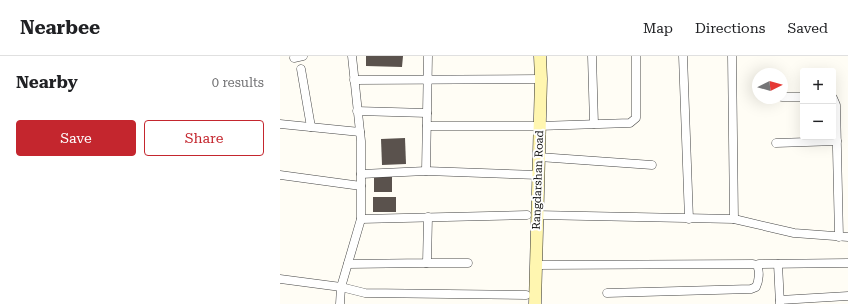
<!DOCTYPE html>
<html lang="en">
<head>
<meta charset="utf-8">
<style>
	:root { --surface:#fff; --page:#f6f6f6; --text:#202124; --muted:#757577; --line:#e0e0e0; --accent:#c4262e }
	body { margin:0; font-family:"Roboto Serif",serif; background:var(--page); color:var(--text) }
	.controls { position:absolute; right:12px; top:12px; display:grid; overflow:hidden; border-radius:4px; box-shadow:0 4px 16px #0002 }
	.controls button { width:36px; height:36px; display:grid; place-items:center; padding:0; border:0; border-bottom:1px solid var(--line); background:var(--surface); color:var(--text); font:20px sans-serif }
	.compass { position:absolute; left:472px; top:12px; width:36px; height:36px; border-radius:50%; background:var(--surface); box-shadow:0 4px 16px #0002; rotate:85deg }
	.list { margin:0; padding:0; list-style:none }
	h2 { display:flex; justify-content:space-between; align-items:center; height:52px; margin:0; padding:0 16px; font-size:17px }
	h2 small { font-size:13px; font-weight:400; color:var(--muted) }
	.actions { display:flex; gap:8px; padding:12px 16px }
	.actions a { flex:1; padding:9px 0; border:1px solid var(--accent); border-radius:4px; text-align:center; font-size:14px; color:var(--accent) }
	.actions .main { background:var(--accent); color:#fff }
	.map { position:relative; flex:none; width:568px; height:248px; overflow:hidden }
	header { display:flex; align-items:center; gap:24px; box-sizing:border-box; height:56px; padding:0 20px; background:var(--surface); border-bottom:1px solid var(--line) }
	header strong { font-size:19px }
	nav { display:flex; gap:22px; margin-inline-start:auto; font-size:14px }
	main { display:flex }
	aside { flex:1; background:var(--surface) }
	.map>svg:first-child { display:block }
	.building { fill:#5a524d }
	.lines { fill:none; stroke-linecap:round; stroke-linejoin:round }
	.street-casing { stroke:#444; stroke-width:9 }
	.secondary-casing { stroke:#333; stroke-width:13 }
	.street { stroke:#fff; stroke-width:8 }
	.secondary { stroke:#fff6b0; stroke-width:12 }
	.labels { text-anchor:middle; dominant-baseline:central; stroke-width:4; stroke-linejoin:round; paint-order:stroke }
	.street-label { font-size:11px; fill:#111; stroke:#fff }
</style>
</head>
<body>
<header>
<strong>Nearbee</strong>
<nav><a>Map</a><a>Directions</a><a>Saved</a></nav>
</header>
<main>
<aside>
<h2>Nearby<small>0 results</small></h2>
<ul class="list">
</ul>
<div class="actions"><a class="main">Save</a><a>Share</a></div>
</aside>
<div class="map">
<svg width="568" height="248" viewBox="0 0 568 248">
	<rect width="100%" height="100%" fill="#fffdf5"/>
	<g class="building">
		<polygon points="86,0 123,0 122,11 86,10"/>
		<polygon points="125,82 126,108 102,109 101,83"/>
		<rect x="94" y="121" width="18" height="15"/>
		<rect x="93" y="141" width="23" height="15"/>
	</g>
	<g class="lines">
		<defs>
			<g id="street">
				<polyline points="312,0 314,68"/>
				<polyline points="403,0 409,163"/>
				<polyline points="452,0 454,163"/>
				<polyline points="14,2 23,0"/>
				<polyline points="21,13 31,71"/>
				<polyline points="74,24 261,23"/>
				<polyline points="502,41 523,41"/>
				<polyline points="553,42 556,49 559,181"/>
				<polyline points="77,55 147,57"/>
				<polyline points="0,68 80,76"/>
				<polyline points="147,70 259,70 350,67 356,62 356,0"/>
				<polyline points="496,87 557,85"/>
				<polyline points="259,101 372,109"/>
				<polyline points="146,115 148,0"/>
				<polyline points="81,118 146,115 258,119"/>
				<polyline points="0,119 81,130"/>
				<polyline points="257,159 454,163 514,177 568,181"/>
				<polyline points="81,163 247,159"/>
				<polyline points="146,207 188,207"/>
				<polyline points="68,208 147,207 148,161"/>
				<polyline points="479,208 568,207"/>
				<polyline points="498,208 500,248"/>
				<path d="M255 209 472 208 477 209C480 215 479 225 476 231L471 233 327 237"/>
				<polyline points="0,223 61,231 85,237 246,239"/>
				<polyline points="500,244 568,240"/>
				<polyline points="60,248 61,231 81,163 81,85 72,0"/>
			</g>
			<polyline id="secondary" points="255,248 261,23 260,0"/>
		</defs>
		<use href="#street" class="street-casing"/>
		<use href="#secondary" class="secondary-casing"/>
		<use href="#street" class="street"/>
		<use href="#secondary" class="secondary"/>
	</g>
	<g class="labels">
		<g class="street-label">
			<text transform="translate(258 124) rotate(-88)">Rangdarshan Road</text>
		</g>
	</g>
</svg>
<div class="controls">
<button>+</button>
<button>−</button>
</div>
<svg class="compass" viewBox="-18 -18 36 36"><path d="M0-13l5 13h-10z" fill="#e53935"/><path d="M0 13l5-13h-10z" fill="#757577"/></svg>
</div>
</main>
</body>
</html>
